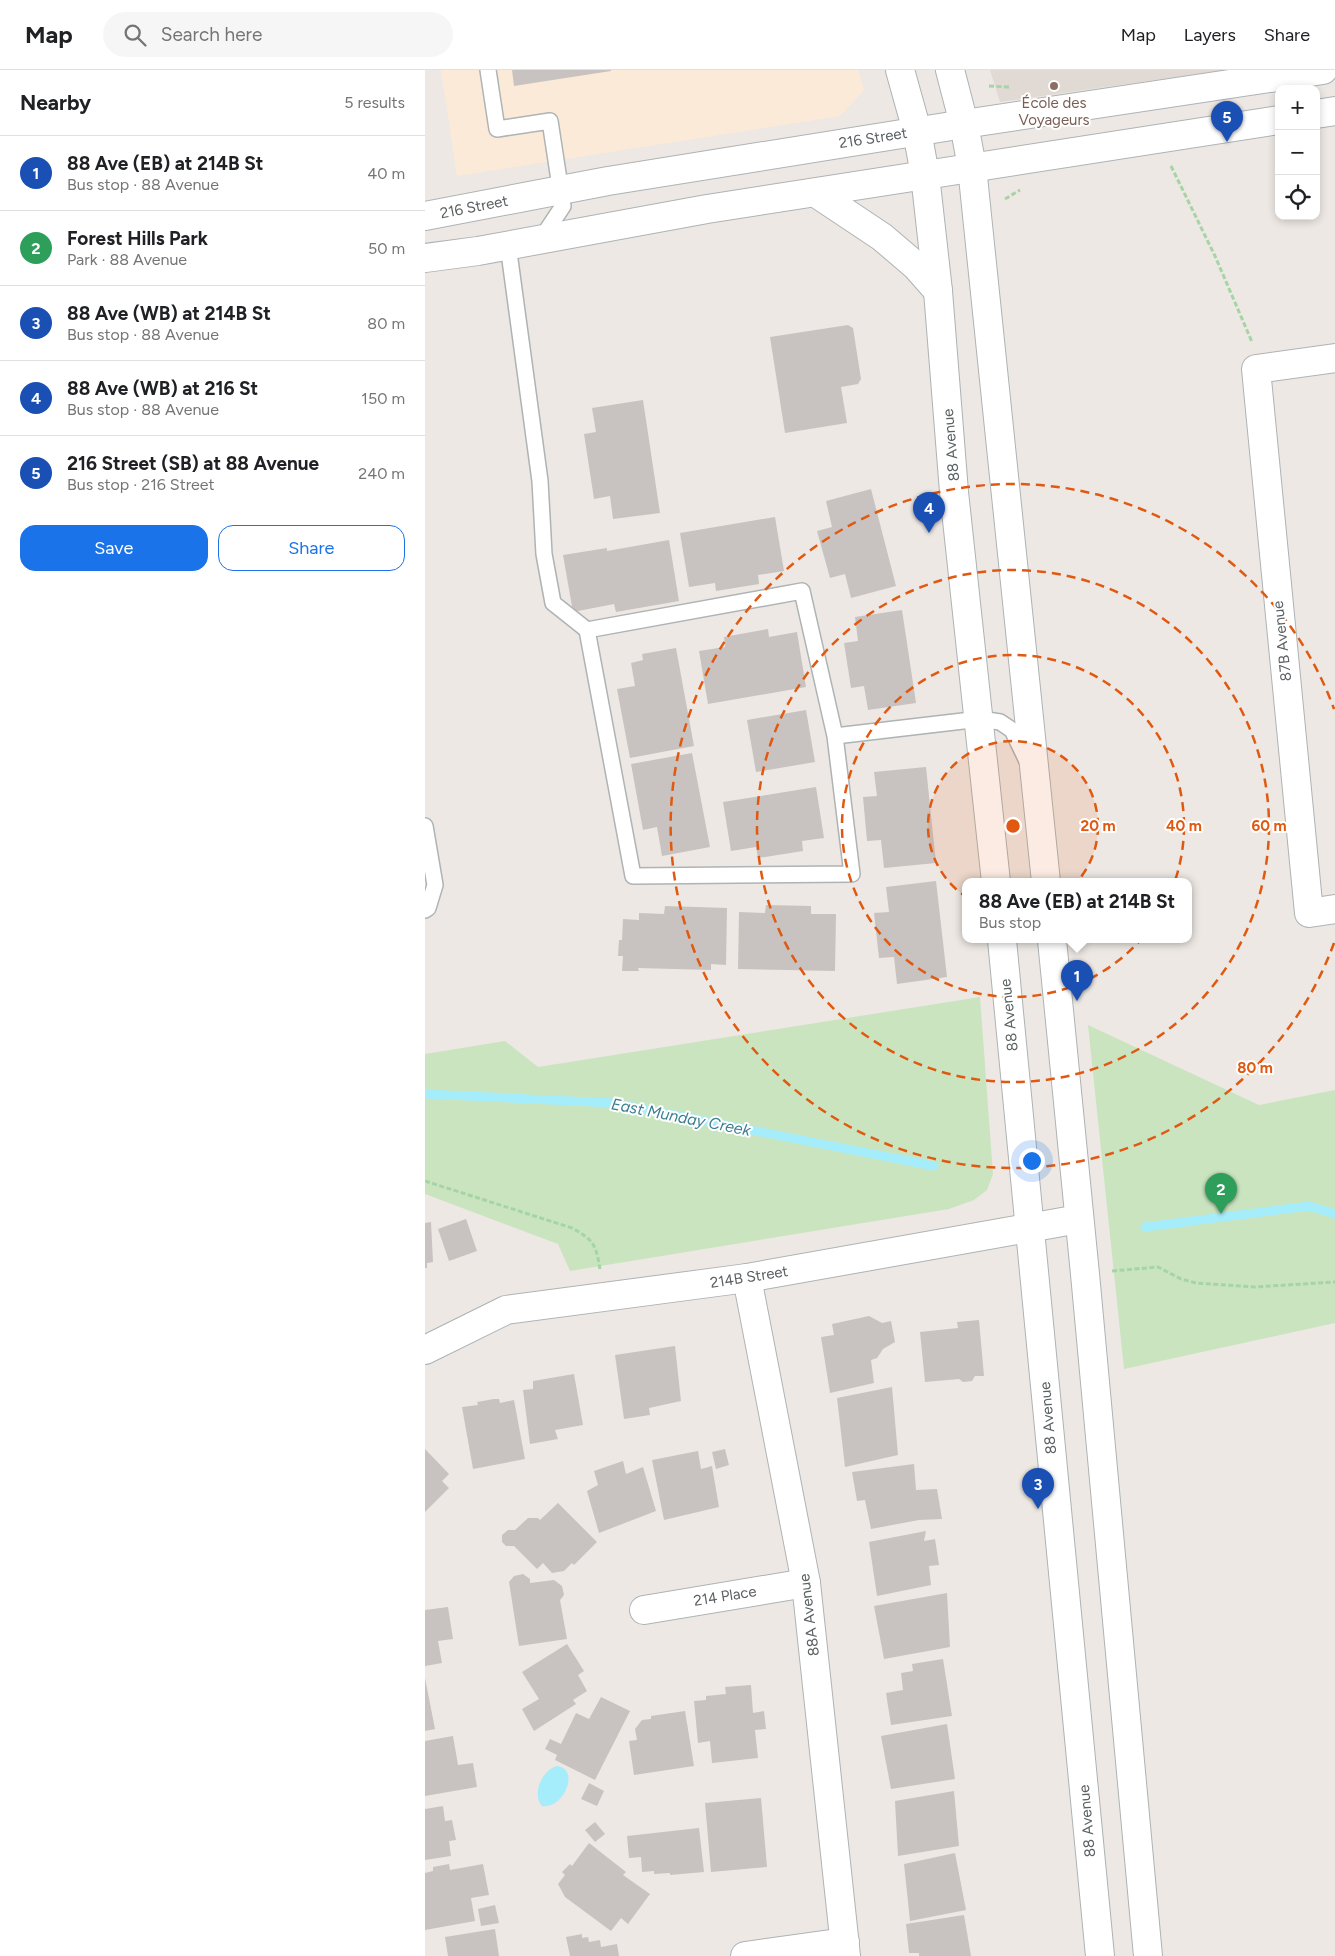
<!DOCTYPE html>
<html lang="en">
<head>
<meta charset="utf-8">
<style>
	:root { --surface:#fff; --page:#f6f6f6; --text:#202124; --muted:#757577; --line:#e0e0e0; --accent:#1a73e8 }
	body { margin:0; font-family:Figtree,sans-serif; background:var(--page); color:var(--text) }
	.controls { position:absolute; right:15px; top:15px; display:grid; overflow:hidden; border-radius:10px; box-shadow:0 2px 8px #0003 }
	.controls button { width:45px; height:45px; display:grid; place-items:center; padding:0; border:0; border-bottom:1px solid var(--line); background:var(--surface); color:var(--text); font:25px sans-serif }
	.you { position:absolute; left:606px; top:1090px; width:18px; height:18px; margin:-12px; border:4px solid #fff; border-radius:50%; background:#1a73e8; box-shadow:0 0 0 8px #1a73e833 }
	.badge { display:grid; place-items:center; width:32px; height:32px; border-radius:50%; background:var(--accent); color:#fff; font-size:16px; font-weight:700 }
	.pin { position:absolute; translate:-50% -41px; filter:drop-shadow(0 1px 2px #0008) }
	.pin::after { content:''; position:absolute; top:26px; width:18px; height:15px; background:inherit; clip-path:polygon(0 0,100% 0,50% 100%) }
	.popup { position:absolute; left:537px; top:808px; width:230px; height:65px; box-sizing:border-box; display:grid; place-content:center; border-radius:10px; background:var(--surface); filter:drop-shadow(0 1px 4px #0005); font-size:16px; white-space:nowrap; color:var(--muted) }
	.popup b { font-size:19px; color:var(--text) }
	.popup::after { content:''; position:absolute; left:50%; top:100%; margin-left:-10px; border:10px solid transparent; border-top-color:var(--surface) }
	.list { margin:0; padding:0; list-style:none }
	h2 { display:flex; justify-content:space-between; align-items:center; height:65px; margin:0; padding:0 20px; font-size:21px }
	h2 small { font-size:16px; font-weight:400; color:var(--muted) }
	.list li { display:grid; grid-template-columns:32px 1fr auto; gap:15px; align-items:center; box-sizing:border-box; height:75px; padding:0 20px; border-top:1px solid var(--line) }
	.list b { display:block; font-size:19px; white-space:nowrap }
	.list p { margin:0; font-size:16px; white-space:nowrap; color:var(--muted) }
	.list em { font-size:16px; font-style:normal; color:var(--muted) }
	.actions { display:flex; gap:10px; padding:15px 20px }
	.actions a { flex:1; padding:11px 0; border:1px solid var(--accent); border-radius:15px; text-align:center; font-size:18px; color:var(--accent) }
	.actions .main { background:var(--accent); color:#fff }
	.icon { flex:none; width:28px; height:28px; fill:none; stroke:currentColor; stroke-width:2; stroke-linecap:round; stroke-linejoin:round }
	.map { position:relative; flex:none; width:910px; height:1886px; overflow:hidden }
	header { display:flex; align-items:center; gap:30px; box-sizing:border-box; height:70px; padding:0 25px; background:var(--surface); border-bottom:1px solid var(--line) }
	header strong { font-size:24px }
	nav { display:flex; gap:28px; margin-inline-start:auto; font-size:18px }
	.search { width:350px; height:45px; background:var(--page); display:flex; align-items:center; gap:12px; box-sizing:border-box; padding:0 18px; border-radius:28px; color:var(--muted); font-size:19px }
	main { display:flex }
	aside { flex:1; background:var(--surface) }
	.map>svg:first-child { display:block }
	.commercial { fill:#fcead9 }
	.education { fill:#e0d9d4 }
	.green { fill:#cae4c0 }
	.water { fill:#a5edfb }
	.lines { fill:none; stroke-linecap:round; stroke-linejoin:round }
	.stream { stroke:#a5edfb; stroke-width:9 }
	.building { fill:#c8c3c0 }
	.lane-casing { stroke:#aeb3b5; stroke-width:18 }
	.street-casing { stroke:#aeb3b5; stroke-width:30 }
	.secondary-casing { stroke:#adb3b5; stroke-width:30 }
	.path { stroke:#a5d5a4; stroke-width:3; stroke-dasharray:5 2.5; stroke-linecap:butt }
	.lane { stroke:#fff; stroke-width:15 }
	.street { stroke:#fff; stroke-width:28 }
	.secondary { stroke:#fff; stroke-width:28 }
	.ring { fill:none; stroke:#e15910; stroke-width:2.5; stroke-dasharray:9 6 }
	.education-dot { fill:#8d6e63; stroke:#fff; stroke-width:2 }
	.labels { text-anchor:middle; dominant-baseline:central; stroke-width:4; stroke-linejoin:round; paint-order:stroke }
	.education-label { font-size:15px; fill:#785e54; stroke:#fff }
	.street-label { font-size:15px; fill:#5b6163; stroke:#fff }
	.water-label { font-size:16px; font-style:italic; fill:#3b7e92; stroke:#fff }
	.centre { fill:#e15910; stroke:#fff; stroke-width:2.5 }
	.ring-label { font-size:15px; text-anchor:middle; font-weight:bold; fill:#e15910; stroke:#fff; stroke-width:4; stroke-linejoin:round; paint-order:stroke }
</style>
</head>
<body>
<header>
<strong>Map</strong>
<div class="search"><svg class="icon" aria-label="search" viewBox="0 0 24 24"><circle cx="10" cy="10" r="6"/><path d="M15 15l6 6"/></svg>Search here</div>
<nav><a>Map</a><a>Layers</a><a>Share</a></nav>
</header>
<main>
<aside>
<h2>Nearby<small>5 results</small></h2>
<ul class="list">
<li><span class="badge" style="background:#1a4fb4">1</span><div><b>88 Ave (EB) at 214B St</b><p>Bus stop · 88 Avenue</p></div><em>40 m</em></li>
<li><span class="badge" style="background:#2e9e5b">2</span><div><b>Forest Hills Park</b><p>Park · 88 Avenue</p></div><em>50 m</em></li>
<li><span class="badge" style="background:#1a4fb4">3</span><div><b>88 Ave (WB) at 214B St</b><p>Bus stop · 88 Avenue</p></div><em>80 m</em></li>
<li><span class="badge" style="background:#1a4fb4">4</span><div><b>88 Ave (WB) at 216 St</b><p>Bus stop · 88 Avenue</p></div><em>150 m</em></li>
<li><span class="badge" style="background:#1a4fb4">5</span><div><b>216 Street (SB) at 88 Avenue</b><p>Bus stop · 216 Street</p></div><em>240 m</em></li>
</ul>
<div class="actions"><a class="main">Save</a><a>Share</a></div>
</aside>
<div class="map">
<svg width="910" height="1886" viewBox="0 0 910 1886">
	<rect width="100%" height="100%" fill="#ede8e3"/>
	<polygon class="commercial" points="16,0 433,0 439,20 415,46 32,106"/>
	<polygon class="education" points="565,0 800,0 575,32"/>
	<g class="green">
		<polygon points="555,927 568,1104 562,1120 549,1130 524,1139 145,1201 133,1174 0,1124 0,984 80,971 113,997"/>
		<polygon points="663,955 834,1035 910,1020 910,1253 699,1299"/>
	</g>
	<path class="water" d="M133 1696C156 1701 137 1740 117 1736 106 1724 118 1698 133 1696Z"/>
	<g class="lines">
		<g class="stream">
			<polyline points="0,1024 188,1033 509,1096"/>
			<polyline points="720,1157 884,1136 910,1144"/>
		</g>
	</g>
	<g class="building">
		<polygon points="87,0 186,0 186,1 89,16"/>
		<polygon points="423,255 428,258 436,309 433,314 416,317 422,353 360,363 345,267"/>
		<polygon points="218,330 235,443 188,449 185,426 169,429 159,364 171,362 167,338"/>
		<polygon points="446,419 471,516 426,528 420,504 405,508 392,461 407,457 401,431"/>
		<polygon points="350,447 359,501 333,505 334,514 291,521 290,513 264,517 255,463"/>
		<polygon points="244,470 254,531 191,542 189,534 148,542 138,485 182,478 182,481"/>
		<polygon points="477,540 491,633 443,640 439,616 426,618 419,573 433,571 430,547"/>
		<polygon points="343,559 344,567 372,562 381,617 283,634 274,581 300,577 299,567"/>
		<polygon points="251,578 269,676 205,688 192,619 210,616 206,593 218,590 217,584"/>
		<polygon points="381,640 390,692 331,702 322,650"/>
		<polygon points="267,683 285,777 237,786 232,757 218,760 206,694"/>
		<polygon points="501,697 511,793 459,798 456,770 442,771 438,727 452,726 449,702"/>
		<polygon points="391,717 399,768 377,771 378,781 333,788 331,777 306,781 298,732"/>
		<polygon points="511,811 522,907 472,914 469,887 454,888 449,843 464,842 461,817"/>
		<polygon points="341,835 386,836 386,844 411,844 410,901 313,899 314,842 340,843"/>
		<polygon points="240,836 302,838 301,895 286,894 286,900 213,898 214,901 197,901 198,886 193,886 194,870 197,870 198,849 214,850 214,843 239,844"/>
		<polygon points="41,1149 52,1181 24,1191 13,1159"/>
		<polygon points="6,1152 8,1192 2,1193 2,1198 0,1198 0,1153"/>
		<polygon points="444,1246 457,1253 466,1251 470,1272 458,1279 452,1288 446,1290 449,1313 405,1323 396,1267 409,1265 407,1254"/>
		<polygon points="554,1250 559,1306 550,1306 547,1311 538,1312 534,1309 500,1312 495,1262 533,1258 532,1252"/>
		<polygon points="250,1276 256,1331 224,1338 225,1345 199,1349 190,1285"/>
		<polygon points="149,1304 158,1355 130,1360 133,1369 105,1374 98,1320 108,1319 108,1311"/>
		<polygon points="467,1317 473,1385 420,1397 412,1328"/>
		<polygon points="69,1329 74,1329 75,1333 89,1330 100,1389 48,1399 37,1337 53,1335 52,1332"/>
		<polygon points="0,1379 24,1404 17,1411 24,1418 0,1442"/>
		<polygon points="300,1379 304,1395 291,1399 287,1382"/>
		<polygon points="273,1381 276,1399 287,1396 294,1437 239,1450 227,1390"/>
		<polygon points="198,1391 201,1404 218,1397 231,1441 174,1463 162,1421 173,1415 169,1401"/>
		<polygon points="489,1394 491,1420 512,1419 517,1449 494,1450 446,1459 440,1430 432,1431 427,1402"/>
		<polygon points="133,1433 172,1472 149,1495 147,1493 139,1501 127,1503 118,1493 112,1499 89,1476 81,1476 77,1472 77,1465 83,1460 90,1460 103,1448 113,1448 115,1450"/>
		<polygon points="501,1461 499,1471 510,1469 514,1495 504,1496 506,1515 452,1526 444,1472"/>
		<polygon points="98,1504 105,1509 105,1513 129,1510 137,1516 139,1525 135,1530 142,1569 94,1576 84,1512 89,1506"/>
		<polygon points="522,1523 525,1577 459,1589 449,1536"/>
		<polygon points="23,1537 28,1569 13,1571 17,1593 0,1596 0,1540"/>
		<polygon points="142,1574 159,1601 153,1605 162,1621 148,1630 151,1634 109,1661 97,1639 114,1629 97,1602"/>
		<polygon points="518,1589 527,1646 466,1655 461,1623 478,1620 476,1603 488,1601 487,1594"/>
		<polygon points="0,1608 10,1659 0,1661"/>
		<polygon points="326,1615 328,1643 339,1641 341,1659 330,1660 333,1688 287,1693 285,1671 273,1673 269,1631 281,1630 281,1626 301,1624 300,1617"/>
		<polygon points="176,1627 205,1641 170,1710 130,1690 132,1685 120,1679 125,1669 136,1674 151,1643 164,1649"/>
		<polygon points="260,1641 269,1696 209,1705 204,1671 212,1670 210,1659 217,1650 226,1649 226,1646"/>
		<polygon points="522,1654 530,1709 466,1719 456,1666"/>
		<polygon points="28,1666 33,1695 48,1693 52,1717 0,1726 0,1671"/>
		<polygon points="164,1713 179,1721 172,1736 156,1729"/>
		<polygon points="529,1721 534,1776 473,1786 470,1731"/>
		<polygon points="336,1728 342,1797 286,1802 280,1733"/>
		<polygon points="18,1736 20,1751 27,1750 31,1770 24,1771 26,1786 0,1790 0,1739"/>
		<polygon points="170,1752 180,1764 170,1772 160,1760"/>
		<polygon points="274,1758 279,1802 245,1805 245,1803 229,1804 229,1801 217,1802 216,1787 204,1788 202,1766"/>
		<polygon points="164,1773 201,1802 198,1805 225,1824 203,1854 196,1848 186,1861 140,1827 133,1814 140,1805 137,1802 145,1794 147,1796"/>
		<polygon points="530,1783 541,1840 485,1851 479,1794"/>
		<polygon points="24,1794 25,1800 58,1794 64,1825 46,1828 50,1851 0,1860 0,1803 8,1801 8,1797"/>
		<polygon points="70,1835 74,1853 56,1856 53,1839"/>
		<polygon points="539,1845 546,1886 494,1886 494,1883 484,1883 481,1854"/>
		<polygon points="70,1859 74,1886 23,1886 20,1867"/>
		<polygon points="157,1864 157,1868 163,1867 164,1872 175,1870 176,1877 192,1874 194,1886 145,1886 141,1867"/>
	</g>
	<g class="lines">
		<defs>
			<g id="lane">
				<polyline points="63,0 72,59 125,51 138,136 116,169"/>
				<polyline points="83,175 115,411 119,484 128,533 162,560"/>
				<polyline points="410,666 377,521 162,560 208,806 427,804 410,666 555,649 575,652 587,660 602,691"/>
				<polyline points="0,756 10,815 3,838 0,840"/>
			</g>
			<g id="street">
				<polyline points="910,288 831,299 884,843 910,839"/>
				<polyline points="322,1208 381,1513 421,1886"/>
				<polyline points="219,1540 381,1513"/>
				<polyline points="320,1886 420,1872"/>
			</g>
			<g id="secondary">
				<polyline points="475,0 492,61 500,105 513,221 529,422 571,812"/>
				<polyline points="525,0 539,54 547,97 621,812"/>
				<polyline points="891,44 910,41"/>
				<polyline points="391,123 457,167 491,196 513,221"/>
				<polyline points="0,146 183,111 539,54 898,0"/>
				<polyline points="0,188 53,181 282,139 854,50"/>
				<polyline points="577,870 675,1886"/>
				<polyline points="627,870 660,1204 723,1886"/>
				<polyline points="0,1280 81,1240 322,1208 654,1149"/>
			</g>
		</defs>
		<use href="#lane" class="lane-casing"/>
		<use href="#street" class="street-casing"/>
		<use href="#secondary" class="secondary-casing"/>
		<g class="path">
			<polyline points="564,16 584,17"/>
			<polyline points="746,96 790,186 827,272"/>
			<polyline points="580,129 595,120"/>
			<path d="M0 1111 147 1158C169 1170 171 1175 175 1199"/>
			<polyline points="687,1201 733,1197 756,1209 771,1213 830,1217 910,1212"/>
		</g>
		<use href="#lane" class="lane"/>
		<use href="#street" class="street"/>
		<use href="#secondary" class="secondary"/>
	</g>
	<circle cx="588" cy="756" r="85" fill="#e15910" fill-opacity=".12"/>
	<g class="ring">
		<circle cx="588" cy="756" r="85"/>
		<circle cx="588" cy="756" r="171"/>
		<circle cx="588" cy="756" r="256"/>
		<path d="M909 873A342 342 0 1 1 909 639"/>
	</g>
	<circle class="education-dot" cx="629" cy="16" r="5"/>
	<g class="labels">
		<g class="education-label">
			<text x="629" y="33">École des<tspan x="629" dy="17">Voyageurs</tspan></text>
		</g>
		<g class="street-label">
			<text transform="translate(448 68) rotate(-9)">216 Street</text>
			<text transform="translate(49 137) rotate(-11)">216 Street</text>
			<text transform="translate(526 375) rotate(-95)">88 Avenue</text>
			<text transform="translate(857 571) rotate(-96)">87B Avenue</text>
			<text transform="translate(584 945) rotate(-96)">88 Avenue</text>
			<text transform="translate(324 1207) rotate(-9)">214B Street</text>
			<text transform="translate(623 1348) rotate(-95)">88 Avenue</text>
			<text transform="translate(300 1526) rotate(-9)">214 Place</text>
			<text transform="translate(384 1545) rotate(-97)">88A Avenue</text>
			<text transform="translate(662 1751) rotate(-95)">88 Avenue</text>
		</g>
		<g class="water-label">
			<text transform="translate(256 1047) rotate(11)">East Munday Creek</text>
		</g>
	</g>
	<circle cx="588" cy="756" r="8" class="centre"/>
	<g class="ring-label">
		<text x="673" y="761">20 m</text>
		<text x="759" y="761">40 m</text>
		<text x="844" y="761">60 m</text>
		<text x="830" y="1003">80 m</text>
	</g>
</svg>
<div class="controls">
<button>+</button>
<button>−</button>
<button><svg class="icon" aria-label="locate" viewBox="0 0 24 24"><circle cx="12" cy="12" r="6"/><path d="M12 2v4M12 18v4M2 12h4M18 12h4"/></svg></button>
</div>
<div class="you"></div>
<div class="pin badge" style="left:652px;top:931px;background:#1a4fb4">1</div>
<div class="popup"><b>88 Ave (EB) at 214B St</b>Bus stop</div>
<div class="pin badge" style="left:796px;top:1144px;background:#2e9e5b">2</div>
<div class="pin badge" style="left:613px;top:1439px;background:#1a4fb4">3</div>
<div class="pin badge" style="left:504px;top:463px;background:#1a4fb4">4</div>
<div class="pin badge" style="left:802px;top:72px;background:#1a4fb4">5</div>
</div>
</main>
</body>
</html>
